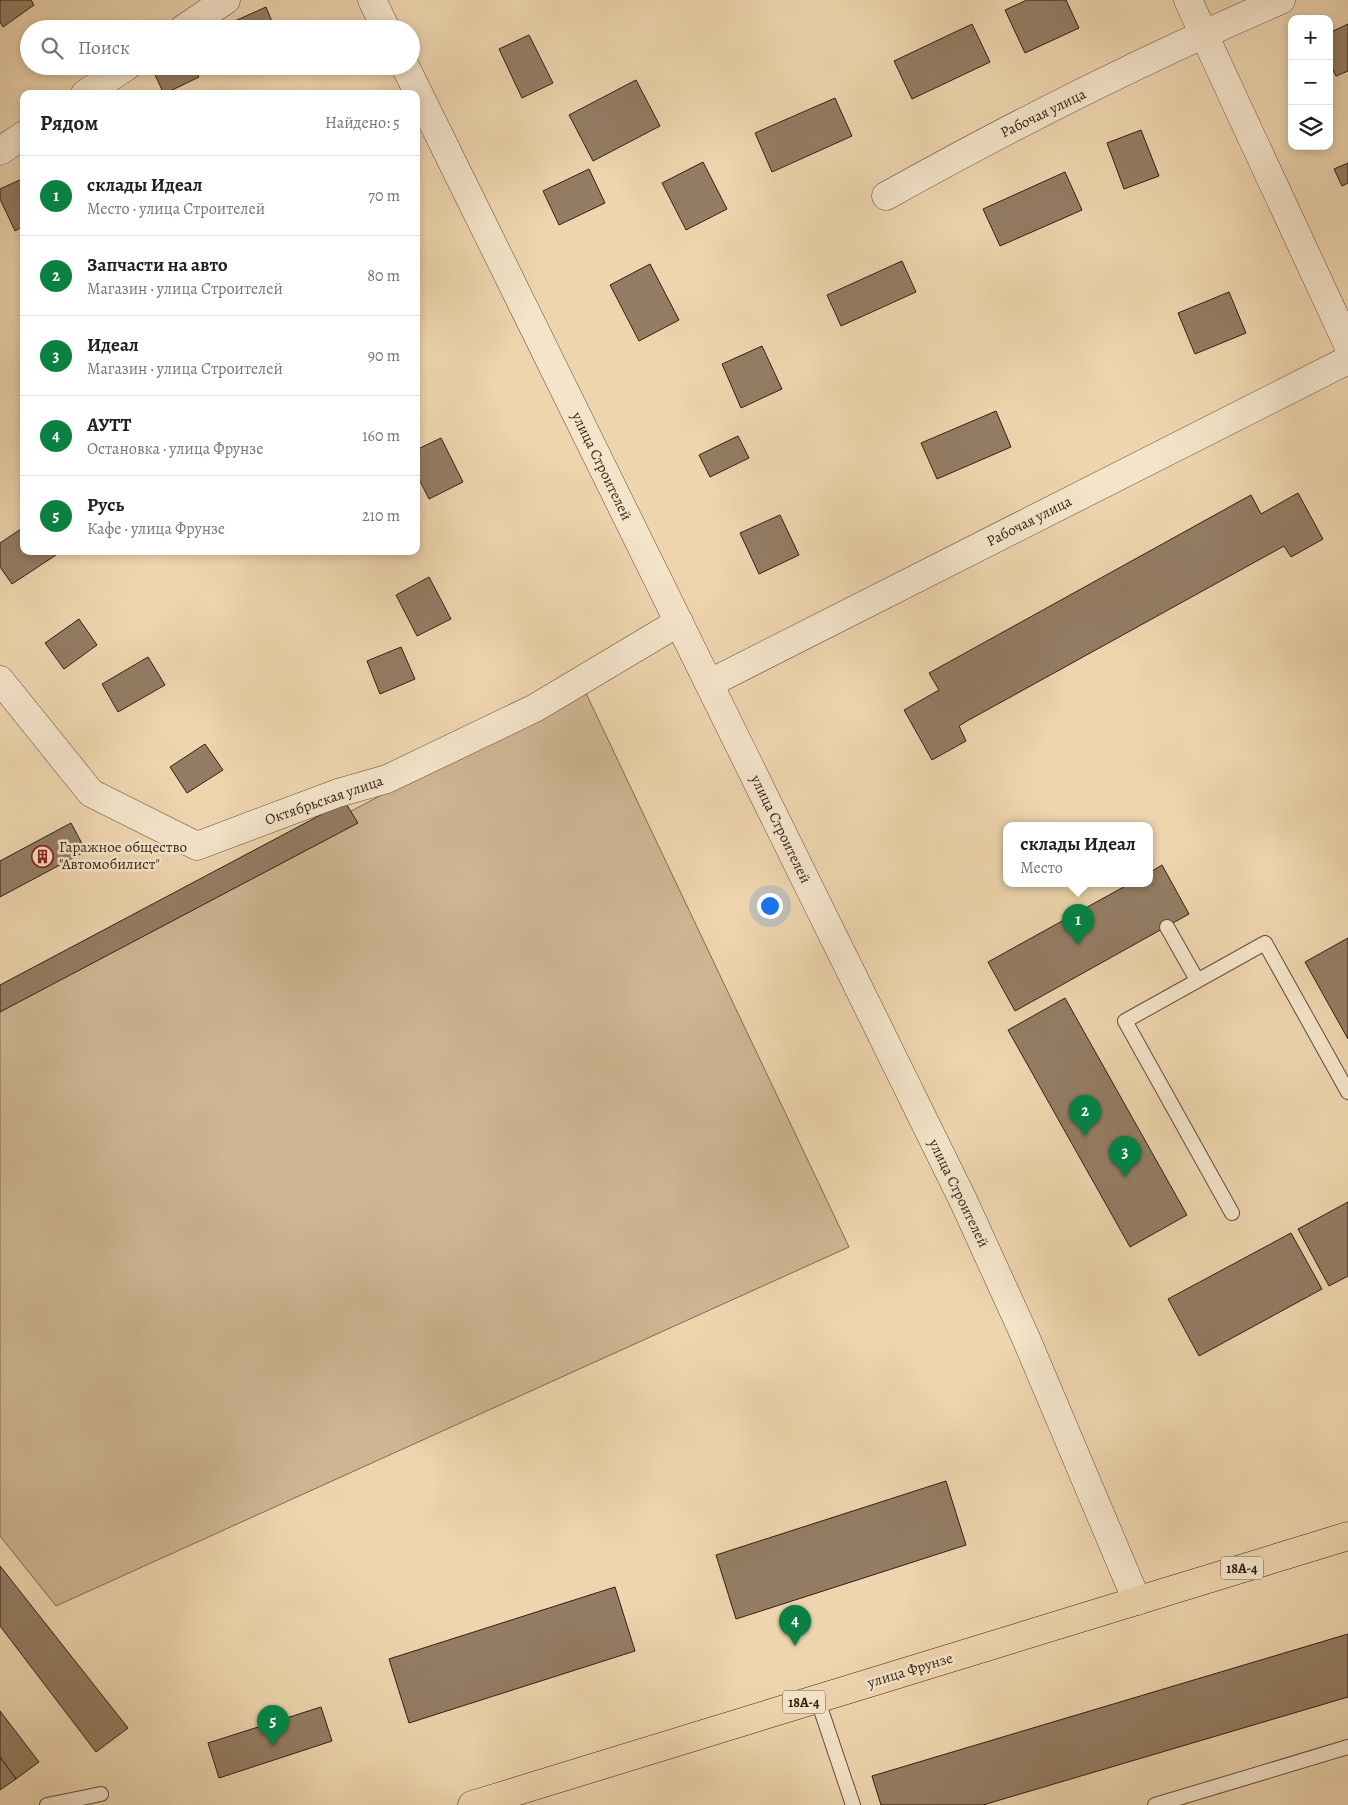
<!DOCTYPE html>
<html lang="ru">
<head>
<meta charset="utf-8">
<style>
	:root { --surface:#fff; --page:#f6f6f6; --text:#202124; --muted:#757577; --line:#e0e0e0; --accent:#0b8043 }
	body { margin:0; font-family:Alegreya,serif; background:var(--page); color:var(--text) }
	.controls { position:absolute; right:15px; top:15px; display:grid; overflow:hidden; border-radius:10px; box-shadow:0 2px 8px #0003 }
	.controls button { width:45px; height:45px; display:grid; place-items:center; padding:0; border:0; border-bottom:1px solid var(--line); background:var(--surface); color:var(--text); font:25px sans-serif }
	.you { position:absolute; left:769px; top:905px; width:18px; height:18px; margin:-12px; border:4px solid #fff; border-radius:50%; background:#1a73e8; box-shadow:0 0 0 8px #1a73e833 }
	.badge { display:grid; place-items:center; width:32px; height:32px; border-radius:50%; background:var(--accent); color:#fff; font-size:16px; font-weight:700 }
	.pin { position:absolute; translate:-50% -41px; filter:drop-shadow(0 1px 2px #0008) }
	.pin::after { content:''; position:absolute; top:26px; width:18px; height:15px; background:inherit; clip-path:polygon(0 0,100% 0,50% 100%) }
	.popup { position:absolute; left:1003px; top:822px; width:150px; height:65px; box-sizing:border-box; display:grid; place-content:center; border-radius:10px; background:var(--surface); filter:drop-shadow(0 1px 4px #0005); font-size:16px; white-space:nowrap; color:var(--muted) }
	.popup b { font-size:19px; color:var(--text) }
	.popup::after { content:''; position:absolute; left:50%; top:100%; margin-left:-10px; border:10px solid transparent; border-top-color:var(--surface) }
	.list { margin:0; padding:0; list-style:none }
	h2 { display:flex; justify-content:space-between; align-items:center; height:65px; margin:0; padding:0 20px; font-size:21px }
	h2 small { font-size:16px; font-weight:400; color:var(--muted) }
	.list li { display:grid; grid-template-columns:32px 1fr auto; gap:15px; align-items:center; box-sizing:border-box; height:80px; padding:0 20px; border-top:1px solid var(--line) }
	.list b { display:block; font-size:19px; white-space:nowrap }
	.list p { margin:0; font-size:16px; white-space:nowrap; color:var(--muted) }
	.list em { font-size:16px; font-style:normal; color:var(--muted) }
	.icon { flex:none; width:28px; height:28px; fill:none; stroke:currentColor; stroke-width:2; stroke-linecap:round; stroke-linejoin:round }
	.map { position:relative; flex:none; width:1348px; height:1805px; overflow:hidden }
	.search { position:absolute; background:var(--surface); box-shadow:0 2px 8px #0003; left:20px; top:20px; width:400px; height:55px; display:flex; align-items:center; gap:12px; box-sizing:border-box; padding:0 18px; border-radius:28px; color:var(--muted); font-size:19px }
	.panel { position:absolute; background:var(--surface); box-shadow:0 2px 8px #0003; left:20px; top:90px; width:400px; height:465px; border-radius:10px }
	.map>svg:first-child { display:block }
	.green { fill:#ceb694; stroke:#806a54 }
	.building { fill:#947d64; stroke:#331e13 }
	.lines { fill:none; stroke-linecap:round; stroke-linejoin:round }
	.service-casing { stroke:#624c3a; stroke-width:16 }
	.minor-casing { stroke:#624c3a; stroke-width:29 }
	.tertiary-casing { stroke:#624c3a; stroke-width:29 }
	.primary-casing { stroke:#331e13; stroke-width:29 }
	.service { stroke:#f4e4ca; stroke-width:14 }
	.minor { stroke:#f4e4ca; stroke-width:28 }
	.tertiary { stroke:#f4e4ca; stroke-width:28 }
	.primary { stroke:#eed5ae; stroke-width:28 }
	.labels { text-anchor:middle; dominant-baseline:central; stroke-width:5; stroke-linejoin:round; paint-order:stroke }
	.shield { fill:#f4e4ca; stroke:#6d594a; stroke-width:1 }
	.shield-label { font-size:14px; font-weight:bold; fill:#331e13 }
	.street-label { font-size:15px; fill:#331e13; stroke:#f4e4ca }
	.poi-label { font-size:15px; fill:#331e13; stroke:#f4e4ca; text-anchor:start }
</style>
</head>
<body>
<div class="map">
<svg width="1348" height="1805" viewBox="0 0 1348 1805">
	<rect width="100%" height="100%" fill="#eed5ae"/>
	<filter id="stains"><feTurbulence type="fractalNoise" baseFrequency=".004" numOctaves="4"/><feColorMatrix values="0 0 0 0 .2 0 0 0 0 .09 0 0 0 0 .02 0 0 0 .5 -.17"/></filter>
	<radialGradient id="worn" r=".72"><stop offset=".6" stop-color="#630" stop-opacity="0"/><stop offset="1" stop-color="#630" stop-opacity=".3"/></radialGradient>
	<polygon class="green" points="584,689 849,1247 56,1606 0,1536 0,995"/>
	<g class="building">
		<polygon points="0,0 31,0 34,5 3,27 0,22"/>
		<polygon points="1027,0 1066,0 1079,28 1025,53 1005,10"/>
		<polygon points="266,7 275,29 217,29"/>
		<polygon points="972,24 990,62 912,99 894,61"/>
		<polygon points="1348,24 1348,71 1336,76 1329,62 1329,33"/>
		<polygon points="529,35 553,83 522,98 499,49"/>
		<polygon points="151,66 193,66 199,77 164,94"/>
		<polygon points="636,80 660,126 593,161 569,115"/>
		<polygon points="835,98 852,136 772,172 755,133"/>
		<polygon points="1141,130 1159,176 1124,189 1107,143"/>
		<polygon points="703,162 727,209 686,230 662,183"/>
		<polygon points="1348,163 1348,183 1342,186 1334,169"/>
		<polygon points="589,169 605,203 559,225 543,191"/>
		<polygon points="1065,172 1082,210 1000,246 983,209"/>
		<polygon points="24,178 24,226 15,231 0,199 0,189"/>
		<polygon points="902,261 916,292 841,326 827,295"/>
		<polygon points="650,264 679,320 639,341 610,285"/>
		<polygon points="1229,292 1246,333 1195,354 1178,313"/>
		<polygon points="762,346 782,389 741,408 722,364"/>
		<polygon points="996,411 1011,447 937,479 921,443"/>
		<polygon points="738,436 749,458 710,477 699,455"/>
		<polygon points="441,438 463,482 429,499 416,473 416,450"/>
		<polygon points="1298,493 1323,539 1291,557 1284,546 967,721 959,726 966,741 932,760 904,710 939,690 929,673 1251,495 1261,514"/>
		<polygon points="780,515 799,555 759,574 740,533"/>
		<polygon points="24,527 24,551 53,551 56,555 12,584 0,567 0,543"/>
		<polygon points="429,577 451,619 417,636 396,595"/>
		<polygon points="79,619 97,645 64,669 45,643"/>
		<polygon points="401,647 415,679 380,694 367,661"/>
		<polygon points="148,657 165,685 118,712 102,684"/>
		<polygon points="205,744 223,770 187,793 170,767"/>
		<polygon points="345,802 358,823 0,1012 0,985"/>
		<polygon points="71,823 86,851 0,897 0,861"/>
		<polygon points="1162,865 1189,914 1015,1011 988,962 1129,884 1149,884 1149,873"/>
		<polygon points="1348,938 1348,1039 1305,962"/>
		<polygon points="1065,998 1187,1215 1130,1247 1008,1030"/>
		<polygon points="1348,1202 1348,1276 1329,1286 1298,1229"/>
		<polygon points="1291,1233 1322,1289 1199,1356 1168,1299"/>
		<polygon points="946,1481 966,1545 736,1619 716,1555"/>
		<polygon points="0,1566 128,1728 96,1752 0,1626"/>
		<polygon points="615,1587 635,1651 409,1723 389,1659"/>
		<polygon points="1348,1634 1348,1697 983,1805 881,1805 872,1776"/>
		<polygon points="321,1707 332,1741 219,1778 208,1743"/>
		<polygon points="0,1711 39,1762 16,1779 0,1757"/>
		<polygon points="0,1757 16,1779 0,1790"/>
	</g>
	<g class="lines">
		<defs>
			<g id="service">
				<polyline points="1167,927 1197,980"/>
				<polyline points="1232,1213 1125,1021 1265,943 1348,1092"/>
				<polyline points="817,1698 853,1805"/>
				<polyline points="47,1805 101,1794"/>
				<polyline points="1155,1805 1348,1747"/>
			</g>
			<g id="minor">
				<polyline points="1188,0 1348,345"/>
				<polyline points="183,29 226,0"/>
				<polyline points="85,94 127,66"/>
				<polyline points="0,151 24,135"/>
				<path d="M886 196C1015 124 1146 58 1281 0"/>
				<polyline points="0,680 91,793 197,846 338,793 387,779 535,708 679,622"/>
				<polyline points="710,683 1348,360"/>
			</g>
			<g id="tertiary">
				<polyline points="372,0 386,29"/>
				<polyline points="405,66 963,1200 1025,1336 1137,1601"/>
			</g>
			<polyline id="primary" points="472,1805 1348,1536"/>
		</defs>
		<use href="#service" class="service-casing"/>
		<use href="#minor" class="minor-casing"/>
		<use href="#tertiary" class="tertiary-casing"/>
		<use href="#primary" class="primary-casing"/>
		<use href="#service" class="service"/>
		<use href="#minor" class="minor"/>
		<use href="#tertiary" class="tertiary"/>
		<use href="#primary" class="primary"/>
	</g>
	<defs>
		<symbol id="building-ring" viewBox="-11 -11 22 22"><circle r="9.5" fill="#f4e4ca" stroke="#8f2418" stroke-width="1.5"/><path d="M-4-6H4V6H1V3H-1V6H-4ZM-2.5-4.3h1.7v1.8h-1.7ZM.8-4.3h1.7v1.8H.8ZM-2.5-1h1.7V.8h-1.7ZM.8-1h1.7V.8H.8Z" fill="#8f2418"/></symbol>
	</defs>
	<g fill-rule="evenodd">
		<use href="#building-ring" x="30" y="844" width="25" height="25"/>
	</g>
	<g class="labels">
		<g class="shield">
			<rect x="1221" y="1556.5" width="42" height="23" rx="4"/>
			<rect x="783" y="1690.5" width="42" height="23" rx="4"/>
		</g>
		<g class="shield-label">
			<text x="1242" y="1568">18А-4</text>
			<text x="804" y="1702">18А-4</text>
		</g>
		<g class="street-label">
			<text transform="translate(1043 113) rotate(-26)">Рабочая улица</text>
			<text transform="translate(602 466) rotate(64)">улица Строителей</text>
			<text transform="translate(1029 521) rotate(-27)">Рабочая улица</text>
			<text transform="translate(324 800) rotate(-19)">Октябрьская улица</text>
			<text transform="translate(781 829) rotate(64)">улица Строителей</text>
			<text transform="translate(959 1193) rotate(64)">улица Строителей</text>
			<text transform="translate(910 1670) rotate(-17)">улица Фрунзе</text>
		</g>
		<g class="poi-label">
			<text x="59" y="847">Гаражное общество<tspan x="59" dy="17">"Автомобилист"</tspan></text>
		</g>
	</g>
	<rect width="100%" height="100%" filter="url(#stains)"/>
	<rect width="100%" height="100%" fill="url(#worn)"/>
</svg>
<div class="controls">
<button>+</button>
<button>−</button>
<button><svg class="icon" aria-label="layers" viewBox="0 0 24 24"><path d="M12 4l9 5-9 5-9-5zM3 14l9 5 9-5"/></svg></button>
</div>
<div class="you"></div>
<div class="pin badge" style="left:1078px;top:945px">1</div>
<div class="popup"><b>склады Идеал</b>Место</div>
<div class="pin badge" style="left:1085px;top:1136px">2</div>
<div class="pin badge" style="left:1125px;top:1177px">3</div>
<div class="pin badge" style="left:795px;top:1646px">4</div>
<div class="pin badge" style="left:273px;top:1746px">5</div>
<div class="search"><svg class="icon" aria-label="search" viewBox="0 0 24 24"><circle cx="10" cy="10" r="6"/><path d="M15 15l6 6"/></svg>Поиск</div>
<section class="panel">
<h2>Рядом<small>Найдено: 5</small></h2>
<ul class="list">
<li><span class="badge">1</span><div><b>склады Идеал</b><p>Место · улица Строителей</p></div><em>70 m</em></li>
<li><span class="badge">2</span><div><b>Запчасти на авто</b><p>Магазин · улица Строителей</p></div><em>80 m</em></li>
<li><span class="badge">3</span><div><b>Идеал</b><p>Магазин · улица Строителей</p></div><em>90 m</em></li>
<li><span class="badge">4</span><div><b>АУТТ</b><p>Остановка · улица Фрунзе</p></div><em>160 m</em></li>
<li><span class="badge">5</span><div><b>Русь</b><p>Кафе · улица Фрунзе</p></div><em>210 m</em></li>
</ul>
</section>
</div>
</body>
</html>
